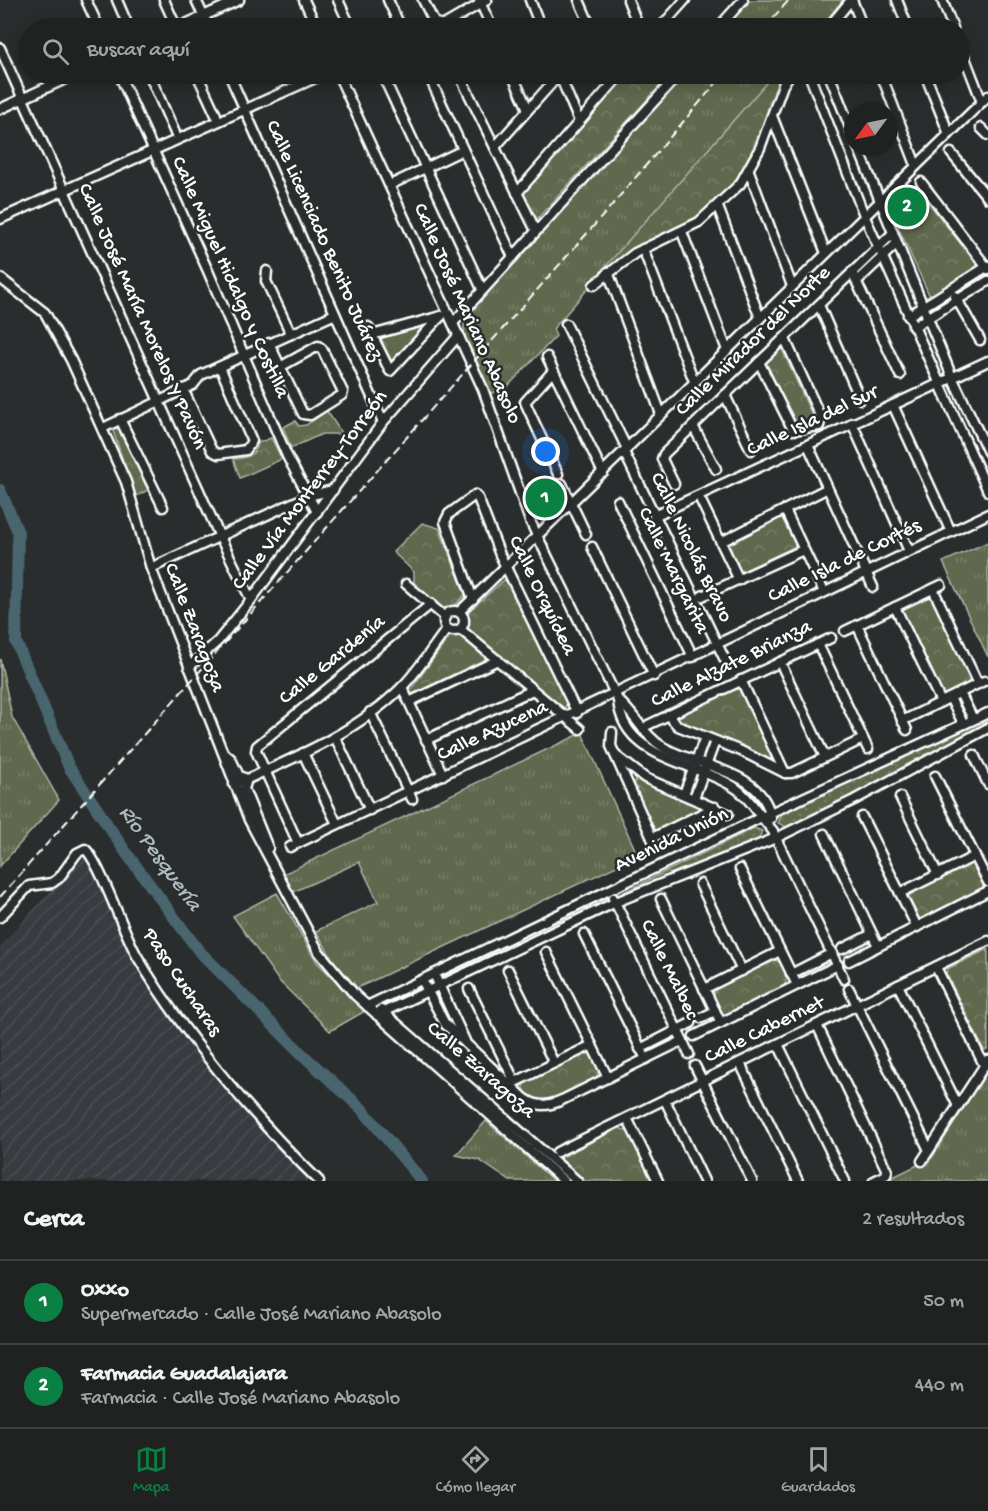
<!DOCTYPE html>
<html lang="es">
<head>
<meta charset="utf-8">
<style>
	:root { --surface:#202222; --page:#2d2f2f; --text:#f1f3f6; --muted:#a2a4a5; --line:#3d3f40; --accent:#0b8043 }
	body { margin:0; font-family:"Gochi Hand",sans-serif; background:var(--page); color:var(--text) }
	.compass { position:absolute; left:844px; top:102px; width:54px; height:54px; border-radius:50%; background:var(--surface); box-shadow:0 3px 15px #0003; rotate:237deg }
	.you { position:absolute; left:546px; top:452px; width:21px; height:21px; margin:-15px; border:4px solid #fff; border-radius:50%; background:#1a73e8; box-shadow:0 0 0 9px #1a73e833 }
	.badge { display:grid; place-items:center; width:39px; height:39px; border-radius:50%; background:var(--accent); color:#fff; font-size:20px; font-weight:700 }
	.pin { position:absolute; translate:-50% -50%; border:3px solid #fff; box-shadow:0 2px 6px #0006 }
	.list { margin:0; padding:0; list-style:none }
	h2 { display:flex; justify-content:space-between; align-items:center; height:78px; margin:0; padding:0 24px; font-size:26px }
	h2 small { font-size:20px; font-weight:400; color:var(--muted) }
	.list li { display:grid; grid-template-columns:39px 1fr auto; gap:18px; align-items:center; box-sizing:border-box; height:84px; padding:0 24px; border-top:2px solid var(--line) }
	.list b { display:block; font-size:22px; white-space:nowrap }
	.list p { margin:0; font-size:20px; white-space:nowrap; color:var(--muted) }
	.list em { font-size:20px; font-style:normal; color:var(--muted) }
	.icon { flex:none; width:33px; height:33px; fill:none; stroke:currentColor; stroke-width:2; stroke-linecap:round; stroke-linejoin:round }
	.map { position:relative; flex:none; width:988px; height:1181px; overflow:hidden }
	.search { position:absolute; background:var(--surface); box-shadow:0 3px 15px #0003; left:18px; right:18px; top:18px; height:66px; display:flex; align-items:center; gap:15px; box-sizing:border-box; padding:0 21px; border-radius:33px; color:var(--muted); font-size:22px }
	.sheet { height:246px; background:var(--surface) }
	nav { display:flex; justify-content:space-around; align-items:center; box-sizing:border-box; height:84px; border-top:2px solid var(--line); background:var(--surface); font-size:16px; color:var(--muted) }
	nav a { display:grid; justify-items:center; gap:3px }
	nav .on { color:var(--accent) }
	.map>svg:first-child { display:block }
	.industrial { fill:url(#industrial-furrows) }
	.grass { fill:url(#grass-tufts); stroke:#b0b4a6; stroke-width:1.5 }
	.park { fill:url(#park-crowns); stroke:#b0b4a6; stroke-width:1.5 }
	.garden { fill:url(#garden-dots); stroke:#b0b4a6; stroke-width:1.5 }
	.lines { fill:none; stroke-linecap:round; stroke-linejoin:round }
	.river { stroke:#49656e; stroke-width:12 }
	.minor-casing { stroke:#fff; stroke-width:13 }
	.minor { stroke:#2a2d2e; stroke-width:8 }
	.rail { stroke:#fff; stroke-width:2; stroke-dasharray:9 4.5; stroke-linecap:butt }
	.labels { text-anchor:middle; dominant-baseline:central; stroke-width:5; stroke-linejoin:round; paint-order:stroke }
	.street-label { font-size:21px; fill:#fff; stroke:#2a2d2e }
	.water-label { font-size:22px; font-style:italic; fill:#adbabe; stroke:#2a2d2e }
</style>
</head>
<body>
<div class="map">
<svg width="988" height="1181" viewBox="0 0 988 1181">
	<defs>
		<pattern id="industrial-furrows" width="10" height="10" patternUnits="userSpaceOnUse" patternTransform="scale(1.5)"><rect width="10" height="10" fill="#383a41"/><path d="M-1 1l2-2M0 10L10 0M9 11l2-2" fill="none" stroke="#4c4e54"/></pattern>
		<pattern id="grass-tufts" width="24" height="20" patternUnits="userSpaceOnUse" patternTransform="scale(1.5)"><rect width="24" height="20" fill="#60684e"/><path d="M3 7l-1-3M5 7V3M7 7l1-3M15 17l-1-3M17 17v-4M19 17l1-3" fill="none" stroke="#787f69"/></pattern>
		<pattern id="park-crowns" width="20" height="18" patternUnits="userSpaceOnUse" patternTransform="scale(1.5)"><rect width="20" height="18" fill="#60684e"/><path d="M2 6a3 3 0 1 1 6 0M12 15a3 3 0 1 1 6 0" fill="none" stroke="#787f69"/></pattern>
		<pattern id="garden-dots" width="8" height="8" patternUnits="userSpaceOnUse" patternTransform="scale(1.5)"><rect width="8" height="8" fill="#60684e"/><path d="M2 2h.1M6 6h.1" fill="none" stroke="#787f69" stroke-width="1.8" stroke-linecap="round"/></pattern>
	</defs>
	<rect width="100%" height="100%" fill="#2a2d2e"/>
	<filter id="ink" filterUnits="userSpaceOnUse"><feTurbulence type="fractalNoise" baseFrequency=".0167" numOctaves="2"/><feDisplacementMap in="SourceGraphic" scale="12" xChannelSelector="R" yChannelSelector="G"/><feConvolveMatrix kernelMatrix="1 2 1 2 8 2 1 2 1" color-interpolation-filters="sRGB"/></filter>
	<g filter="url(#ink)">
		<polygon class="industrial" points="86,851 151,981 224,1082 315,1181 0,1181 0,947"/>
		<g class="grass">
			<polygon points="748,0 843,0 820,28 723,28"/>
			<polygon points="684,74 774,74 553,329 556,336 507,387 503,384 494,393 489,392 464,335 464,319"/>
			<polygon points="988,542 988,657 943,562"/>
			<polygon points="0,659 12,717 59,800 0,866"/>
			<polygon points="582,733 638,856 357,988 333,960 316,931 378,902 359,862 293,892 283,874"/>
			<polygon points="277,893 317,962 365,1011 330,1031 279,981 233,916"/>
			<polygon points="988,1070 988,1181 885,1181 932,1158"/>
			<polygon points="486,1121 554,1181 510,1181 479,1160 456,1155"/>
		</g>
		<g class="park">
			<polygon points="626,74 670,75 535,221 522,193"/>
			<polygon points="774,74 784,74 750,160 732,186 698,217 636,248 600,273"/>
			<polygon points="927,201 979,267 931,299 898,227"/>
			<polygon points="418,327 420,331 394,361 389,361 381,338"/>
			<polygon points="781,347 814,420 794,428 764,364"/>
			<polygon points="327,411 342,434 322,434 291,448 283,427 295,421 299,426 306,425"/>
			<polygon points="118,428 148,490 135,497 113,431"/>
			<path d="M271 438 282 459 240 478 233 459C245 458 256 457 258 443Z"/>
			<polygon points="782,516 796,546 739,573 725,546"/>
			<polygon points="422,523 439,528 464,591 465,595 454,606 443,609 414,587 414,572 393,552"/>
			<polygon points="504,580 509,583 567,703 565,708 561,708 468,630 468,612"/>
			<polygon points="927,597 932,599 970,679 968,685 945,696 942,695 902,612 905,607"/>
			<polygon points="450,636 462,636 487,660 411,696 409,692"/>
			<polygon points="737,687 742,691 772,755 770,760 678,720 680,714"/>
			<polygon points="636,779 697,804 700,809 655,831 633,787"/>
			<path d="M970 864 976 867 984 883 982 890 922 920C914 917 906 902 909 894Z"/>
			<polygon points="988,949 988,1048 987,1050 984,1050 946,973 947,969"/>
			<polygon points="775,960 781,963 788,975 784,987 728,1015 720,1012 713,998 715,989"/>
			<path d="M586 1052 592 1055 599 1069 597 1077C578 1087 535 1120 523 1086L525 1082Z"/>
			<polygon points="619,1128 628,1131 652,1181 585,1181 560,1158"/>
		</g>
		<g class="garden">
			<polygon points="988,717 988,722 841,802 786,827 778,823 782,814"/>
			<polygon points="754,828 762,831 759,839 618,895"/>
			<polygon points="606,898 608,901 444,978 441,976"/>
			<polygon points="418,986 419,990 386,1006 383,1004"/>
		</g>
		<g class="lines">
			<polyline class="river" points="0,490 18,532 16,642 69,767 127,854 199,951 303,1055 362,1109 422,1181"/>
			<defs>
				<g id="minor">
					<polyline points="86,0 99,28"/>
					<polyline points="117,0 129,28"/>
					<polyline points="164,0 174,22"/>
					<polyline points="196,0 209,28"/>
					<polyline points="304,0 317,28"/>
					<polyline points="338,0 351,28"/>
					<polyline points="388,0 401,28"/>
					<polyline points="423,0 437,28"/>
					<polyline points="479,0 492,28"/>
					<polyline points="530,0 541,28"/>
					<polyline points="579,0 591,28"/>
					<polyline points="628,0 639,28"/>
					<polyline points="852,0 863,28"/>
					<polyline points="897,0 908,28"/>
					<polyline points="942,0 953,28"/>
					<polyline points="177,28 239,0"/>
					<polyline points="424,28 435,23 444,25 487,0"/>
					<polyline points="660,28 685,0"/>
					<polyline points="718,28 743,0"/>
					<polyline points="828,28 851,0"/>
					<polyline points="960,45 982,102"/>
					<polyline points="0,48 220,537 251,600"/>
					<polyline points="119,74 208,271 287,456 317,512"/>
					<polyline points="149,74 175,133"/>
					<polyline points="197,74 216,115"/>
					<polyline points="229,74 383,422"/>
					<path d="M338 74 483 389 530 521 618 700C623 761 698 761 737 789 752 800 760 817 773 831"/>
					<polyline points="382,74 482,289"/>
					<polyline points="428,74 513,257"/>
					<polyline points="459,74 536,231"/>
					<polyline points="512,74 528,109"/>
					<polyline points="559,74 579,121"/>
					<polyline points="809,74 864,215 988,491"/>
					<polyline points="829,74 853,135"/>
					<polyline points="881,74 916,165"/>
					<polyline points="925,74 949,134"/>
					<polyline points="0,109 76,74"/>
					<polyline points="772,116 826,253"/>
					<polyline points="981,128 988,135"/>
					<polyline points="495,147 559,75"/>
					<polyline points="858,147 952,377 988,452"/>
					<polyline points="951,153 988,198"/>
					<polyline points="749,171 792,286"/>
					<polyline points="921,182 988,269"/>
					<polyline points="390,185 463,150"/>
					<polyline points="517,193 621,74"/>
					<polyline points="718,207 760,318"/>
					<polyline points="0,219 324,74"/>
					<polyline points="682,232 727,350"/>
					<polyline points="643,249 694,381"/>
					<polyline points="267,271 266,281 291,334"/>
					<polyline points="608,272 661,414"/>
					<polyline points="852,272 900,375"/>
					<polyline points="0,278 45,313 71,360 126,482 151,568 249,820 319,952 355,995 564,1181"/>
					<polyline points="857,281 896,244"/>
					<polyline points="594,285 635,253 699,222 740,184 760,148 783,85 790,74"/>
					<polyline points="955,296 980,340"/>
					<polyline points="819,305 860,399"/>
					<polyline points="908,316 988,266"/>
					<polyline points="453,323 679,74"/>
					<polyline points="566,324 627,449"/>
					<polyline points="368,327 390,371 441,316"/>
					<polyline points="913,327 988,281"/>
					<polyline points="372,335 441,316"/>
					<polyline points="269,343 303,414 310,415 342,395 343,392 322,349 318,346 280,367"/>
					<polyline points="547,357 603,473"/>
					<polyline points="759,362 793,430 819,426 821,418 785,339"/>
					<polyline points="553,371 525,402 558,474"/>
					<polyline points="183,389 212,451 218,454 246,450 252,441 220,367"/>
					<polyline points="725,395 751,450"/>
					<polyline points="893,405 951,532"/>
					<polyline points="120,419 163,507"/>
					<polyline points="852,423 909,551"/>
					<polyline points="693,426 716,469"/>
					<polyline points="103,428 193,385 201,375 335,314"/>
					<polyline points="808,445 873,587"/>
					<polyline points="624,452 725,660"/>
					<polyline points="562,484 586,534"/>
					<polyline points="674,484 662,459 664,454 892,234"/>
					<polyline points="618,501 693,657"/>
					<polyline points="701,501 739,580"/>
					<polyline points="785,510 824,592"/>
					<polyline points="654,516 988,361"/>
					<polyline points="721,542 826,489"/>
					<polyline points="592,547 654,676"/>
					<polyline points="151,568 308,496 333,490"/>
					<polyline points="406,584 445,617"/>
					<polyline points="933,589 978,684"/>
					<polyline points="702,596 803,550"/>
					<polyline points="473,599 445,522 449,514 475,495 478,498 500,555 577,713"/>
					<polyline points="895,607 941,702"/>
					<circle cx="454" cy="621" r="10"/>
					<polyline points="459,612 988,96"/>
					<polyline points="857,625 907,730"/>
					<polyline points="460,629 580,729"/>
					<polyline points="845,631 941,585"/>
					<polyline points="717,644 988,514"/>
					<polyline points="818,644 868,749"/>
					<polyline points="780,662 825,757"/>
					<polyline points="189,667 218,641 251,600 383,422 459,335"/>
					<polyline points="741,680 785,773"/>
					<polyline points="402,687 443,775"/>
					<polyline points="960,693 973,719"/>
					<polyline points="950,698 963,723"/>
					<path d="M618 700C635 714 643 735 663 747 696 767 763 769 771 818"/>
					<polyline points="409,702 498,660"/>
					<polyline points="370,712 412,799"/>
					<polyline points="668,715 678,726 741,751 785,773 792,773 863,739"/>
					<polyline points="902,721 984,681"/>
					<polyline points="648,725 831,638"/>
					<polyline points="612,732 611,746 656,847"/>
					<polyline points="335,737 370,810"/>
					<polyline points="426,740 533,690"/>
					<polyline points="223,752 231,759 239,776 247,779"/>
					<polyline points="303,753 337,824"/>
					<polyline points="615,755 645,778 728,814"/>
					<polyline points="974,755 988,784"/>
					<polyline points="935,776 988,882"/>
					<polyline points="247,779 244,789 268,848"/>
					<path d="M234 785C292 759 356 733 402 687 419 670 432 648 447 629"/>
					<polyline points="684,794 705,737"/>
					<polyline points="900,797 938,875"/>
					<polyline points="694,798 715,741"/>
					<polyline points="862,817 917,927"/>
					<polyline points="774,834 844,979"/>
					<polyline points="824,834 878,946"/>
					<polyline points="652,838 715,807"/>
					<polyline points="298,843 256,751 257,746 431,604"/>
					<polyline points="290,847 711,647"/>
					<polyline points="740,869 797,985"/>
					<polyline points="700,884 742,971"/>
					<polyline points="900,893 975,856"/>
					<polyline points="613,898 689,1054"/>
					<polyline points="661,899 721,1023"/>
					<path d="M0 917 29 886 52 883 59 878 77 853 85 849C100 862 124 934 137 956 182 1033 255 1119 319 1181"/>
					<polyline points="584,934 646,1059"/>
					<polyline points="842,949 872,934"/>
					<polyline points="546,952 608,1078"/>
					<polyline points="849,961 988,891"/>
					<polyline points="936,967 984,1065"/>
					<polyline points="508,970 554,1063"/>
					<polyline points="434,974 465,1041"/>
					<polyline points="791,974 832,953"/>
					<path d="M422 980 445 1024 524 1098C537 1108 549 1106 562 1100L682 1041"/>
					<polyline points="898,985 958,1106"/>
					<polyline points="469,989 515,1082"/>
					<polyline points="704,989 780,951"/>
					<polyline points="849,989 929,1150"/>
					<polyline points="367,1006 770,813 988,713"/>
					<polyline points="381,1010 577,1181"/>
					<polyline points="377,1015 616,902 776,838 854,800 988,728"/>
					<polyline points="701,1018 715,1011"/>
					<polyline points="817,1025 887,1171 886,1175 874,1181"/>
					<polyline points="694,1036 838,965"/>
					<polyline points="778,1044 845,1181"/>
					<polyline points="640,1049 691,1023"/>
					<polyline points="740,1063 798,1181"/>
					<polyline points="695,1066 752,1181"/>
					<polyline points="511,1084 592,1045"/>
					<polyline points="665,1100 704,1181"/>
					<polyline points="627,1118 658,1181"/>
					<polyline points="557,1152 988,941"/>
					<polyline points="922,1161 988,1060"/>
				</g>
			</defs>
			<use href="#minor" class="minor-casing"/>
			<use href="#minor" class="minor"/>
			<g class="rail">
				<polyline points="764,28 789,0"/>
				<polyline points="0,897 606,212 724,74"/>
			</g>
		</g>
	</g>
	<g class="labels">
		<g class="street-label">
			<text transform="translate(323 241) rotate(66)">Calle Licenciado Benito Juárez</text>
			<text transform="translate(229 278) rotate(66)">Calle Miguel Hidalgo y Costilla</text>
			<text transform="translate(466 314) rotate(66)">Calle José Mariano Abasolo</text>
			<text transform="translate(141 317) rotate(66)">Calle José María Morelos Y Pavón</text>
			<text transform="translate(754 342) rotate(-44)">Calle Mirador del Norte</text>
			<text transform="translate(813 422) rotate(-25)">Calle Isla del Sur</text>
			<text transform="translate(311 491) rotate(-53)">Calle Vía Monterrey-Torreón</text>
			<text transform="translate(690 548) rotate(64)">Calle Nicolás Bravo</text>
			<text transform="translate(845 562) rotate(-26)">Calle Isla de Cortés</text>
			<text transform="translate(672 571) rotate(64)">Calle Margarita</text>
			<text transform="translate(541 596) rotate(64)">Calle Orquídea</text>
			<text transform="translate(193 628) rotate(69)">Calle Zaragoza</text>
			<text transform="translate(333 661) rotate(-39)">Calle Gardenía</text>
			<text transform="translate(732 665) rotate(-26)">Calle Alzate Brianza</text>
			<text transform="translate(493 732) rotate(-25)">Calle Azucena</text>
			<text transform="translate(672 841) rotate(-26)">Avenida Unión</text>
			<text transform="translate(668 970) rotate(64)">Calle Malbec</text>
			<text transform="translate(181 983) rotate(56)">Paso Cucharas</text>
			<text transform="translate(765 1031) rotate(-26)">Calle Cabernet</text>
			<text transform="translate(480 1071) rotate(41)">Calle Zaragoza</text>
		</g>
		<g class="water-label">
			<text transform="translate(159 859) rotate(54)">Río Pesquería</text>
		</g>
	</g>
</svg>
<svg class="compass" viewBox="-18 -18 36 36"><path d="M0-13l5 13h-10z" fill="#e53935"/><path d="M0 13l5-13h-10z" fill="#a2a4a5"/></svg>
<div class="you"></div>
<div class="pin badge" style="left:545px;top:498px">1</div>
<div class="pin badge" style="left:907px;top:207px">2</div>
<div class="search"><svg class="icon" aria-label="search" viewBox="0 0 24 24"><circle cx="10" cy="10" r="6"/><path d="M15 15l6 6"/></svg>Buscar aquí</div>
</div>
<section class="sheet">
<h2>Cerca<small>2 resultados</small></h2>
<ul class="list">
<li><span class="badge">1</span><div><b>Oxxo</b><p>Supermercado · Calle José Mariano Abasolo</p></div><em>50 m</em></li>
<li><span class="badge">2</span><div><b>Farmacia Guadalajara</b><p>Farmacia · Calle José Mariano Abasolo</p></div><em>440 m</em></li>
</ul>
</section>
<nav>
<a class="on"><svg class="icon" aria-label="map" viewBox="0 0 24 24"><path d="M3 6l6-2 6 2 6-2v14l-6 2-6-2-6 2zM9 4v14M15 6v14"/></svg>Mapa</a>
<a><svg class="icon" aria-label="directions" viewBox="0 0 24 24"><path d="M12 3l9 9-9 9-9-9zM9 14v-3h6M13 9l2 2-2 2"/></svg>Cómo llegar</a>
<a><svg class="icon" aria-label="saved" viewBox="0 0 24 24"><path d="M7 4h10v16l-5-4-5 4z"/></svg>Guardados</a>
</nav>
</body>
</html>
